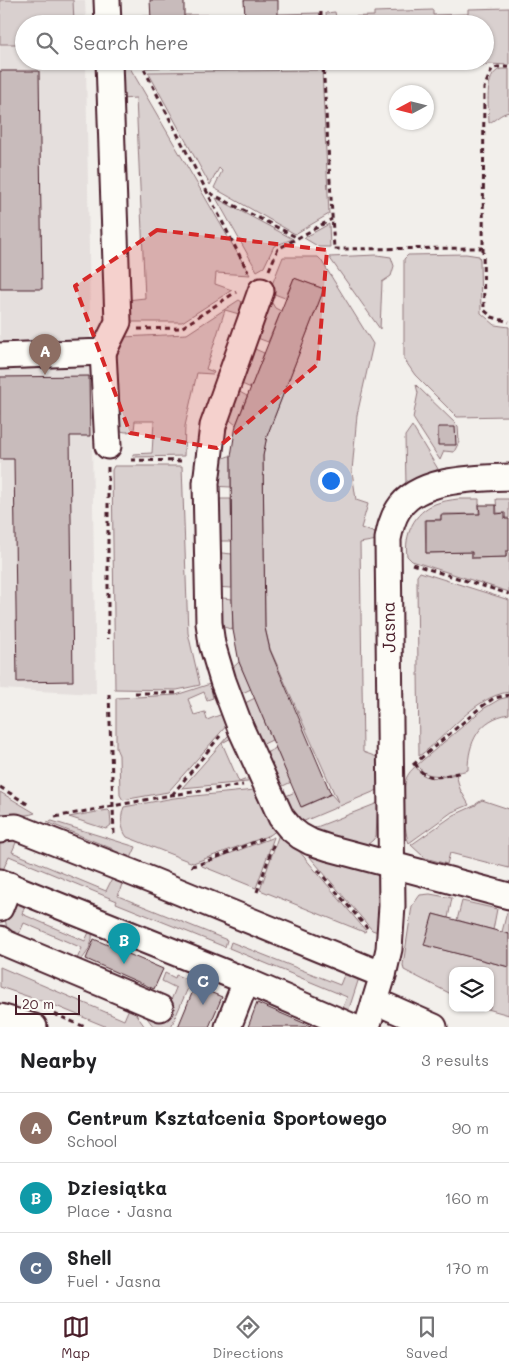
<!DOCTYPE html>
<html lang="en">
<head>
<meta charset="utf-8">
<style>
	:root { --surface:#fff; --page:#f2f2f2; --text:#202124; --muted:#757577; --line:#e0e0e0; --accent:#4a1f2b }
	body { margin:0; font-family:Mali,sans-serif; background:var(--page); color:var(--text) }
	.controls { position:absolute; right:15px; bottom:15px; display:grid; overflow:hidden; border-radius:10px; box-shadow:0 1px 4px #0004 }
	.controls button { width:45px; height:45px; display:grid; place-items:center; padding:0; border:0; border-bottom:1px solid var(--line); background:var(--surface); color:var(--text); font:25px sans-serif }
	.compass { position:absolute; left:389px; top:85px; width:45px; height:45px; border-radius:50%; background:var(--surface); box-shadow:0 1px 4px #0004; rotate:263deg }
	.scale { position:absolute; left:15px; bottom:12px; width:65px; box-sizing:border-box; padding-left:5px; border:2px solid #4a1f2b; border-top:0; font-size:14px; line-height:18px; white-space:nowrap; color:#4a1f2b; -webkit-text-stroke:4px #fdfcf7; paint-order:stroke }
	.you { position:absolute; left:330px; top:480px; width:18px; height:18px; margin:-12px; border:4px solid #fff; border-radius:50%; background:#1a73e8; box-shadow:0 0 0 8px #1a73e833 }
	.badge { display:grid; place-items:center; width:32px; height:32px; border-radius:50%; background:var(--accent); color:#fff; font-size:16px; font-weight:700 }
	.pin { position:absolute; translate:-50% -41px; filter:drop-shadow(0 1px 2px #0008) }
	.pin::after { content:''; position:absolute; top:26px; width:18px; height:15px; background:inherit; clip-path:polygon(0 0,100% 0,50% 100%) }
	.list { margin:0; padding:0; list-style:none }
	h2 { display:flex; justify-content:space-between; align-items:center; height:65px; margin:0; padding:0 20px; font-size:21px }
	h2 small { font-size:16px; font-weight:400; color:var(--muted) }
	.list li { display:grid; grid-template-columns:32px 1fr auto; gap:15px; align-items:center; box-sizing:border-box; height:70px; padding:0 20px; border-top:1px solid var(--line) }
	.list b { display:block; font-size:19px; white-space:nowrap }
	.list p { margin:0; font-size:16px; white-space:nowrap; color:var(--muted) }
	.list em { font-size:16px; font-style:normal; color:var(--muted) }
	.icon { flex:none; width:28px; height:28px; fill:none; stroke:currentColor; stroke-width:2; stroke-linecap:round; stroke-linejoin:round }
	.map { position:relative; flex:none; width:509px; height:1027px; overflow:hidden }
	.search { position:absolute; background:var(--surface); box-shadow:0 1px 4px #0004; left:15px; right:15px; top:15px; height:55px; display:flex; align-items:center; gap:12px; box-sizing:border-box; padding:0 18px; border-radius:28px; color:var(--muted); font-size:19px }
	.sheet { height:275px; background:var(--surface) }
	nav { display:flex; justify-content:space-around; align-items:center; box-sizing:border-box; height:70px; border-top:1px solid var(--line); background:var(--surface); font-size:14px; color:var(--muted) }
	nav a { display:grid; justify-items:center; gap:2px }
	nav .on { color:var(--accent) }
	.map>svg:first-child { display:block }
	.built { fill:#e5dfdd }
	.green { fill:#d9d0cf; stroke:#92787d }
	.building { fill:#c8bbbb; stroke:#4a1f2b }
	.lines { fill:none; stroke-linecap:round; stroke-linejoin:round }
	.street-casing { stroke:#4a1f2b; stroke-width:29 }
	.path { stroke:#4a1f2b; stroke-width:3; stroke-dasharray:5 4; stroke-linecap:butt }
	.street { stroke:#fdfcf7; stroke-width:25 }
	.marked { fill:#d62828; fill-opacity:0.2; stroke:#d62828; stroke-width:4; stroke-dasharray:10 6; stroke-linejoin:round }
	.labels { text-anchor:middle; dominant-baseline:central; stroke-width:5; stroke-linejoin:round; paint-order:stroke }
	.street-label { font-size:18px; fill:#4a1f2b; stroke:#fdfcf7 }
</style>
</head>
<body>
<div class="map">
<svg width="509" height="1027" viewBox="0 0 509 1027">
	<rect width="100%" height="100%" fill="#f2efeb"/>
	<filter id="ink" filterUnits="userSpaceOnUse"><feTurbulence type="fractalNoise" baseFrequency=".02" numOctaves="2"/><feDisplacementMap in="SourceGraphic" scale="10" xChannelSelector="R" yChannelSelector="G"/><feConvolveMatrix kernelMatrix="1 2 1 2 8 2 1 2 1" color-interpolation-filters="sRGB"/></filter>
	<g filter="url(#ink)">
		<polygon class="built" points="0,0 85,0 86,24 24,24 24,61 86,61 96,694 0,689"/>
		<g class="green">
			<polygon points="0,0 73,0 74,24 24,24 24,44 0,44"/>
			<polygon points="509,8 509,65 488,64 483,66 391,64 329,66 329,61 485,61 485,24 327,24 326,13 335,12 336,17 374,16 374,12 433,10 433,15 468,14 468,9"/>
			<polygon points="320,13 320,24 125,24 121,17 150,16 151,20 184,20 185,15 244,15 245,19 278,18 279,14"/>
			<polygon points="118,61 126,61 250,275 216,273 215,284 232,290 182,322 131,322 127,318 127,300 145,298 136,98 120,99"/>
			<polygon points="143,61 321,61 321,64 146,68"/>
			<path d="M501 69H509V112C500 114 497 119 489 123 489 108 483 74 501 69Z"/>
			<polygon points="322,70 329,214 295,234 214,188 222,171 219,168 210,185 148,72"/>
			<polygon points="216,198 293,239 274,246 264,267 257,271"/>
			<polygon points="329,224 330,247 319,247 304,238"/>
			<polygon points="466,254 479,256 480,260 481,313 495,325 509,327 509,416 457,417 415,375 404,359 404,259 408,255"/>
			<polygon points="377,255 391,257 394,266 391,276 382,282 380,329 329,257"/>
			<polygon points="283,257 318,257 321,260 373,344 357,415 352,471 356,500 368,504 361,528 378,534 377,540 360,543 363,752 380,758 380,789 302,822 291,821 279,799 295,792 302,807 331,794 338,802 270,649 265,628 263,456 267,436 324,289 294,278 285,298 269,292"/>
			<polygon points="239,300 242,302 242,310 239,314 225,310 206,369 214,372 213,374 197,373 185,426 184,456 133,457 133,454 152,453 154,421 135,421 134,431 126,432 120,431 116,424 115,359 122,337 187,334"/>
			<polygon points="265,302 270,304 272,303 275,308 281,311 268,342 252,336"/>
			<polygon points="248,346 264,353 251,388 235,381"/>
			<polygon points="416,385 458,426 459,442 454,452 444,451 440,460 413,418 418,393"/>
			<polygon points="234,389 247,396 236,425 225,416"/>
			<polygon points="412,426 438,469 406,485 405,436"/>
			<polygon points="229,456 231,456 231,487 211,486 218,460"/>
			<polygon points="114,466 182,466 188,633 200,685 177,690 115,689 112,470"/>
			<polygon points="210,499 231,499 232,541 211,541"/>
			<path d="M458 499H479V514H441V519L425 520 426 553 472 552V558L506 557 507 552H509V592L412 561 407 556C404 535 414 512 435 504 442 501 451 500 458 499Z"/>
			<polygon points="496,499 509,499 509,518 505,518 504,513 497,513"/>
			<polygon points="212,552 232,554 232,588 213,587"/>
			<path d="M420 572 509 600V692C473 697 448 736 419 756L417 581V576Z"/>
			<polygon points="214,597 232,599 233,630 216,624"/>
			<polygon points="239,662 251,689 236,696 227,673"/>
			<polygon points="210,684 213,698 207,700 204,692 188,699 194,715 205,712 207,720 225,713 228,724 168,792 123,800 120,795 119,755 116,748 116,698 176,695"/>
			<path d="M509 697V714C479 719 468 742 468 770 452 774 426 782 417 765L483 709 500 699Z"/>
			<polygon points="255,698 272,740 257,747 239,706"/>
			<polygon points="235,728 237,735 222,743 239,782 255,776 258,781 182,788"/>
			<polygon points="276,748 291,782 275,790 260,756"/>
			<path d="M416 766C423 783 441 777 456 774L460 789 469 805 452 812 409 843C404 834 403 794 405 783 406 776 411 770 416 766Z"/>
			<path d="M255 790 277 830 270 835 193 863 127 837C121 830 120 816 124 807L174 798Z"/>
			<path d="M0 792 35 813C22 818 14 812 0 816Z"/>
			<polygon points="482,800 509,809 509,868 450,853 447,864 425,858 411,845 454,815 476,805 476,804"/>
			<polygon points="378,803 376,836 373,840 366,846 309,830"/>
			<polygon points="108,810 110,812 111,825 106,829 69,817"/>
			<polygon points="52,821 136,847 128,865 118,860 113,849 47,822"/>
			<polygon points="279,834 294,845 366,931 364,932 260,890"/>
			<polygon points="274,837 256,888 202,866 202,864"/>
			<polygon points="18,838 12,852 106,891 113,877 123,881 118,896 227,940 225,947 116,903 117,901 9,856 3,870 0,868 0,843 2,840"/>
			<polygon points="304,850 374,871 380,879 381,933 372,930"/>
			<polygon points="430,894 452,898 448,918 433,914 425,945 509,967 509,1015 484,1008 490,1008 490,971 453,971 453,995 404,970 403,965 412,906 420,895"/>
			<path d="M26 901 22 914 85 941 90 930H92C94 941 87 957 77 963L76 961 82 948 24 923 19 934 14 936 7 930 5 918 15 902Z"/>
			<polygon points="462,901 497,909 493,930 457,920"/>
			<polygon points="507,912 509,913 509,934 502,932"/>
			<polygon points="231,942 340,985 346,970 359,978 348,1012 341,1012 347,997 229,948"/>
			<polygon points="0,967 124,1020 130,1006 145,1027 107,1027 56,1006 0,987"/>
			<polygon points="165,973 175,978 176,975 191,981 171,1027 154,1027 141,1010 163,1020 176,988 162,981"/>
		</g>
		<g class="building">
			<polygon points="150,0 184,0 184,19 151,20"/>
			<polygon points="244,0 278,0 278,18 245,18"/>
			<polygon points="0,71 39,71 42,289 0,289"/>
			<polygon points="294,278 324,289 267,436 263,456 265,628 270,650 331,794 301,807 239,662 233,630 232,599 231,456 236,425"/>
			<polygon points="89,376 90,436 70,436 73,681 17,682 14,459 0,459 0,377"/>
			<polygon points="438,427 455,427 456,445 438,445"/>
			<polygon points="479,505 496,505 496,514 505,513 505,519 509,519 509,551 506,551 506,557 472,558 472,552 426,553 426,520 441,520 441,515 480,514"/>
			<polygon points="433,914 509,934 509,967 424,945"/>
			<polygon points="94,939 163,969 154,989 86,959"/>
			<polygon points="195,986 222,997 209,1027 178,1027"/>
			<polygon points="257,1003 313,1027 248,1027"/>
		</g>
		<g class="lines">
			<defs>
				<g id="street">
					<polyline points="107,0 108,24"/>
					<polyline points="261,291 213,426 206,483 209,623 212,644 223,681 241,729 281,817 290,828 300,836 311,842 329,848 509,896"/>
					<polyline points="103,352 108,446"/>
					<polyline points="0,356 103,352 118,322 109,61"/>
					<polyline points="0,830 2,828 16,827 153,881 383,975"/>
					<polyline points="0,882 246,981 353,1027"/>
					<polyline points="0,908 9,885"/>
					<polyline points="0,939 5,943 160,1008"/>
					<polyline points="375,1001 434,1027"/>
					<polyline points="0,1017 34,1027"/>
					<polyline points="228,1027 246,981"/>
					<path d="M367 1027 383 975 389 949 392 906 388 539C390 529 392 519 398 510 417 478 477 478 509 477"/>
				</g>
			</defs>
			<use href="#street" class="street-casing"/>
			<g class="path">
				<polyline points="321,12 321,24"/>
				<polyline points="140,61 248,272"/>
				<polyline points="323,61 334,249 483,248"/>
				<polyline points="509,67 498,67 492,69 484,88 483,248 484,310 492,317 509,322"/>
				<polyline points="210,193 298,238"/>
				<polyline points="269,270 278,249 332,219"/>
				<polyline points="138,329 181,328 236,292"/>
				<polyline points="131,460 184,461"/>
				<polyline points="108,467 108,639"/>
				<polyline points="412,564 509,594"/>
				<polyline points="135,693 180,693"/>
				<polyline points="109,694 114,834"/>
				<path d="M415 763C426 784 442 776 462 772"/>
				<polyline points="413,765 481,707 494,698 509,695"/>
				<polyline points="0,787 29,805"/>
				<polyline points="172,795 220,736"/>
				<polyline points="55,817 171,795 243,785"/>
				<polyline points="191,866 200,864 267,837"/>
				<polyline points="318,870 367,928"/>
				<polyline points="257,892 274,843"/>
				<polyline points="54,1014 85,1027"/>
			</g>
			<use href="#street" class="street"/>
		</g>
	</g>
	<path class="marked" d="M157 230 327 250 318 364 217 448 130 433 75 286Z"/>
	<g class="labels">
		<g class="street-label">
			<text transform="translate(388 627) rotate(-91)">Jasna</text>
		</g>
	</g>
</svg>
<div class="controls">
<button><svg class="icon" aria-label="layers" viewBox="0 0 24 24"><path d="M12 4l9 5-9 5-9-5zM3 14l9 5 9-5"/></svg></button>
</div>
<svg class="compass" viewBox="-18 -18 36 36"><path d="M0-13l5 13h-10z" fill="#e53935"/><path d="M0 13l5-13h-10z" fill="#757577"/></svg>
<div class="scale">20 m</div>
<div class="you"></div>
<div class="pin badge" style="left:45px;top:375px;background:#8d6e63">A</div>
<div class="pin badge" style="left:124px;top:964px;background:#0f9aa8">B</div>
<div class="pin badge" style="left:203px;top:1005px;background:#5c6f8a">C</div>
<div class="search"><svg class="icon" aria-label="search" viewBox="0 0 24 24"><circle cx="10" cy="10" r="6"/><path d="M15 15l6 6"/></svg>Search here</div>
</div>
<section class="sheet">
<h2>Nearby<small>3 results</small></h2>
<ul class="list">
<li><span class="badge" style="background:#8d6e63">A</span><div><b>Centrum Kształcenia Sportowego</b><p>School</p></div><em>90 m</em></li>
<li><span class="badge" style="background:#0f9aa8">B</span><div><b>Dziesiątka</b><p>Place · Jasna</p></div><em>160 m</em></li>
<li><span class="badge" style="background:#5c6f8a">C</span><div><b>Shell</b><p>Fuel · Jasna</p></div><em>170 m</em></li>
</ul>
</section>
<nav>
<a class="on"><svg class="icon" aria-label="map" viewBox="0 0 24 24"><path d="M3 6l6-2 6 2 6-2v14l-6 2-6-2-6 2zM9 4v14M15 6v14"/></svg>Map</a>
<a><svg class="icon" aria-label="directions" viewBox="0 0 24 24"><path d="M12 3l9 9-9 9-9-9zM9 14v-3h6M13 9l2 2-2 2"/></svg>Directions</a>
<a><svg class="icon" aria-label="saved" viewBox="0 0 24 24"><path d="M7 4h10v16l-5-4-5 4z"/></svg>Saved</a>
</nav>
</body>
</html>
